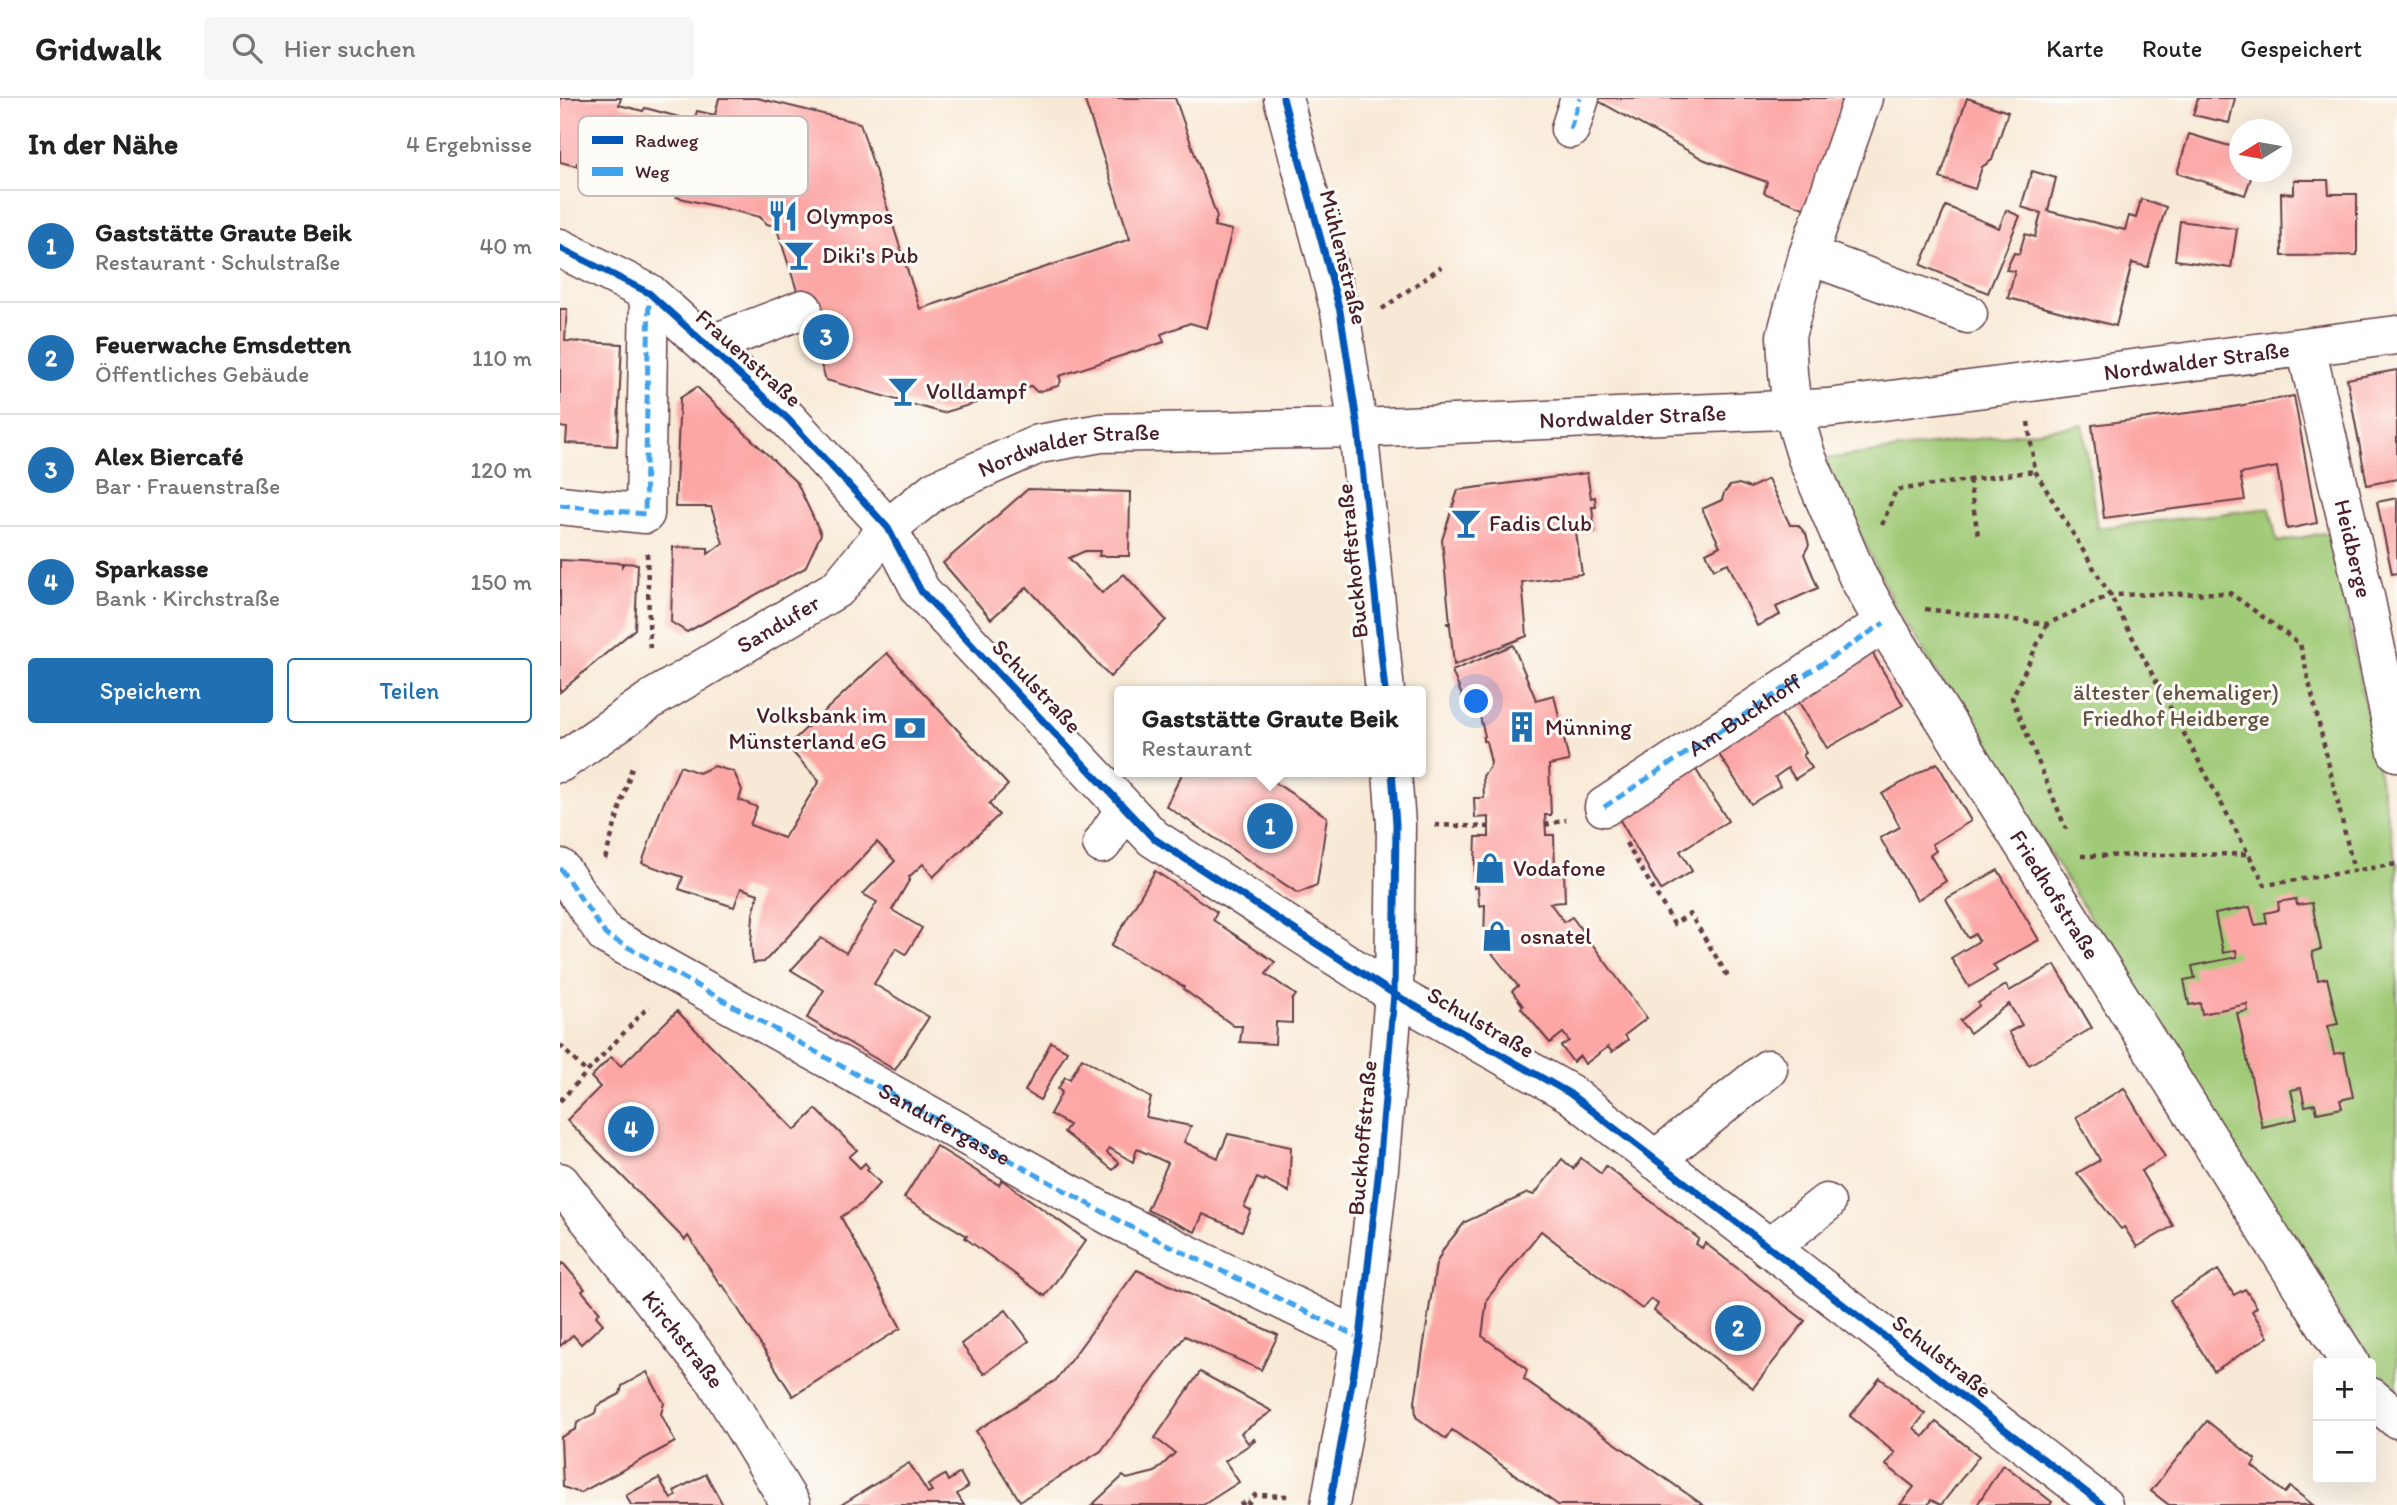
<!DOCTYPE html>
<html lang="de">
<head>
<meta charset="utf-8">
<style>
	:root { --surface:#fff; --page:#f6f6f6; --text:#222; --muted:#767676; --line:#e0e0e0; --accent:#1f6fb2 }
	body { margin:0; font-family:Itim,sans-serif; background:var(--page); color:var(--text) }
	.controls { position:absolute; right:21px; bottom:21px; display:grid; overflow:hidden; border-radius:7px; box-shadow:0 7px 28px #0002 }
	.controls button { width:63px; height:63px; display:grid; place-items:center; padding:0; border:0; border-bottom:2px solid var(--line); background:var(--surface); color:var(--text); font:35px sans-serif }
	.compass { position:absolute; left:1669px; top:21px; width:63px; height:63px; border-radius:50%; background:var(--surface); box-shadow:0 7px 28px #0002; rotate:259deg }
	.you { position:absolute; left:917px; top:604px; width:24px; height:24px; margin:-18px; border:5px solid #fff; border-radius:50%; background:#1a73e8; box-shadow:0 0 0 10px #1a73e833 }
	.badge { display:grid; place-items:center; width:46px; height:46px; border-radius:50%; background:var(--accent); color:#fff; font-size:23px; font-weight:700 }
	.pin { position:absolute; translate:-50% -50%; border:4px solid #fff; box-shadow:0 2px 7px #0006 }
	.popup { position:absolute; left:554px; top:588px; width:312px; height:91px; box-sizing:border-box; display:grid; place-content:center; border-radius:7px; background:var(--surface); filter:drop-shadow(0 2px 5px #0005); font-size:23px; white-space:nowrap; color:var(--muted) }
	.popup b { font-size:26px; color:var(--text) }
	.popup::after { content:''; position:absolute; left:50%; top:100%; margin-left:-14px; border:14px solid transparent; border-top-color:var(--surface) }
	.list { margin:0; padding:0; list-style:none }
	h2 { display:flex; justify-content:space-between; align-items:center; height:91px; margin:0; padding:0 28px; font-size:30px }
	h2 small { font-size:23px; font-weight:400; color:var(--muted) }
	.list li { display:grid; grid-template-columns:46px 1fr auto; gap:21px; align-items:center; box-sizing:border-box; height:112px; padding:0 28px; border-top:2px solid var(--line) }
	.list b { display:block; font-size:26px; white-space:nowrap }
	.list p { margin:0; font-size:23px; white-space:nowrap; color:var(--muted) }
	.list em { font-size:23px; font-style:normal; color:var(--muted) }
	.actions { display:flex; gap:14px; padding:21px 28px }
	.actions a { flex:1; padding:16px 0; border:2px solid var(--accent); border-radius:7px; text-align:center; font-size:24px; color:var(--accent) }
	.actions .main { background:var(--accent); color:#fff }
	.icon { flex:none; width:38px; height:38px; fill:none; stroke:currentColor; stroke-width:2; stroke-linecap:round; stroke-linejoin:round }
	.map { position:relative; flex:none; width:1837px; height:1407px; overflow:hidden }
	header { display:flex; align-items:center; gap:42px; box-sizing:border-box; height:98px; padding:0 35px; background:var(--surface); border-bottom:2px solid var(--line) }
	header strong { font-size:33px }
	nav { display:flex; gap:38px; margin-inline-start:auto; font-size:24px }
	.search { width:490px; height:63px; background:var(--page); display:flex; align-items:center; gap:18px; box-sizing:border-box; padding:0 24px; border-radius:7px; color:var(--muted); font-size:26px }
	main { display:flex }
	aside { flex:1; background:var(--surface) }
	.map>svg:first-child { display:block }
	.green { fill:#a0ca77; stroke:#757451; stroke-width:2 }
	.building { fill:#fca7a6 }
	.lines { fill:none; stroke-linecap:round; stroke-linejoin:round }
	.minor-casing { stroke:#643d45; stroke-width:41 }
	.major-casing { stroke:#643d45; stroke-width:41 }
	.path { stroke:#643d45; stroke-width:4.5; stroke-dasharray:5 5; stroke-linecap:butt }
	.minor { stroke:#fff; stroke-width:38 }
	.major { stroke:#fff; stroke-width:38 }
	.quiet { stroke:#40a2eb; stroke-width:5; stroke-dasharray:10 5; stroke-linecap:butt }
	.cycleway-casing { stroke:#fdfcf7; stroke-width:11 }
	.cycleway { stroke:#0057b8; stroke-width:7 }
	.labels { text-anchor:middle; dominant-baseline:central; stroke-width:6; stroke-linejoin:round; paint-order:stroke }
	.poi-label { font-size:23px; fill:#4a1f2b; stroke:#fdfcf7; text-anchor:start }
	.street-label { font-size:23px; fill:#4a1f2b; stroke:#fdfcf7 }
	.park-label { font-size:23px; fill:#645242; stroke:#fdfcf7 }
	.key { fill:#fdfcf7; stroke:#c7baba; stroke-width:2 }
	.key-label { font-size:19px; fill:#4a1f2b }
</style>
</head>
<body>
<header>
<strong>Gridwalk</strong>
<div class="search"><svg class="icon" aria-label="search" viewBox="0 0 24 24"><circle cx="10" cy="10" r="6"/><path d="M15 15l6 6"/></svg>Hier suchen</div>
<nav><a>Karte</a><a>Route</a><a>Gespeichert</a></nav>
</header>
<main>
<aside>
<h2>In der Nähe<small>4 Ergebnisse</small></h2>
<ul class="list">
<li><span class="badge">1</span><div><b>Gaststätte Graute Beik</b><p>Restaurant · Schulstraße</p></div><em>40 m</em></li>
<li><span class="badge">2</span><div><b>Feuerwache Emsdetten</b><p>Öffentliches Gebäude</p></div><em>110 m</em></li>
<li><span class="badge">3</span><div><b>Alex Biercafé</b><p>Bar · Frauenstraße</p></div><em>120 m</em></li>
<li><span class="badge">4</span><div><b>Sparkasse</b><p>Bank · Kirchstraße</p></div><em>150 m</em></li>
</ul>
<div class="actions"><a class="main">Speichern</a><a>Teilen</a></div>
</aside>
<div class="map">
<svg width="1837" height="1407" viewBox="0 0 1837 1407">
	<rect width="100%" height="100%" fill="#fdfcf7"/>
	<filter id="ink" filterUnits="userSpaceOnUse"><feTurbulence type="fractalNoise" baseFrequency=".0143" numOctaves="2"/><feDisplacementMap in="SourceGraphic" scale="14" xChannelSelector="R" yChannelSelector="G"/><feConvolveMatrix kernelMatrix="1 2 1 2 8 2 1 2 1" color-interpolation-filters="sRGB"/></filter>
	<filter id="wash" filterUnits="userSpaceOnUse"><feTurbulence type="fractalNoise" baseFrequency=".00686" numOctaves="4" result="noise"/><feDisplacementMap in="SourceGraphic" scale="28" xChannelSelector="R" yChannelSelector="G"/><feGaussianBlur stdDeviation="1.57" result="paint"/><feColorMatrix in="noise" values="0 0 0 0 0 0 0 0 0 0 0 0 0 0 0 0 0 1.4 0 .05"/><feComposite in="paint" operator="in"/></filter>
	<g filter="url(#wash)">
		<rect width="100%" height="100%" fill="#f8e9d6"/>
		<polygon class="green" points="1523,327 1537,430 1710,410 1717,444 1770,434 1837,765 1837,1299 1824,1289 1335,508 1264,361"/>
		<g id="blocks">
			<g class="building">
				<polygon points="0,0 61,0 59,7 83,13 85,10 134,23 137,13 155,17 159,0 197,0 300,25 360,211 570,141 524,0 615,0 657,119 654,128 672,132 647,230 630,225 601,236 604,244 499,278 501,283 498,288 477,294 471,288 383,315 266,282 216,128 207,126 200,119 116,99 118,89 66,77 66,81 44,75 45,71 42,70 41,74 19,69 20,65 17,65 16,68 0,64"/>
				<polygon points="1033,0 1284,0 1246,111 1204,95 1207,84 1145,62"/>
				<polygon points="1407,0 1448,14 1432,62 1422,69 1415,91 1380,80"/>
				<polygon points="1638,0 1675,0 1669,25 1633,17"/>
				<polygon points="1629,36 1680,51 1680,74 1693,74 1685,97 1617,75"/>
				<polygon points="1472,73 1496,80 1488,113 1565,132 1569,118 1576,120 1581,101 1606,109 1588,169 1572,165 1556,228 1448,200 1455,173 1446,172 1454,155 1459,156 1465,136 1475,139 1481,115 1461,109"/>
				<polygon points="1734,82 1768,82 1769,96 1797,96 1797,157 1722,158 1721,95 1734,96"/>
				<polygon points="1386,108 1439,130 1446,112 1460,118 1428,195 1361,167"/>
				<polygon points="1620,123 1677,131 1671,170 1615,162"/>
				<polygon points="0,211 7,211 5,243 62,246 57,348 6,345 7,330 0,329"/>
				<polygon points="1837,272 1837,381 1807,387 1787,281"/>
				<polygon points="137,289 237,385 261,436 245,470 127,534 111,524 113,449 148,450 148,456 163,445 151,409 115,409 120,300"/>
				<polygon points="1734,298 1757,425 1727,431 1717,369 1680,376 1685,402 1544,420 1532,327 1667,310"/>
				<polygon points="1027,375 1031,400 1035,399 1036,409 1032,409 1035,433 1016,435 1022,476 962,484 967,538 894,567 890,527 886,525 890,525 882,442 898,392"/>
				<polygon points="1208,381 1230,427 1238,427 1246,436 1249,447 1244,456 1258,490 1216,509 1220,517 1197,528 1168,465 1154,471 1146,455 1160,448 1142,411 1162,402 1164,395 1170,388 1179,386 1190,390"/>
				<polygon points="468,391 570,394 569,458 539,458 540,453 525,453 509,460 542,495 564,476 606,522 550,579 467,489 431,521 383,465"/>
				<polygon points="1837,400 1837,475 1832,476 1817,404"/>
				<polygon points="0,462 62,465 62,468 64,465 78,466 75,531 0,594"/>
				<polygon points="953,547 976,602 994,597 1009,663 989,667 991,717 985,717 986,737 994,737 995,773 1004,773 1005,804 990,805 1004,824 1012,819 1087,920 1065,937 1068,942 1052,954 1048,949 1025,966 1020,958 1013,964 1001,948 1009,943 1003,935 990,945 961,910 963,908 952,893 958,888 924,845 925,807 919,808 918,789 914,790 916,739 929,739 929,719 915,720 914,700 924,700 923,678 929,670 931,665 926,643 923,643 923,639 925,638 920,619 917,615 907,610 892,573"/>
				<polygon points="1310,551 1343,607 1267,650 1237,601"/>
				<polygon points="327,555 448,687 429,706 439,717 373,779 363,766 349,779 350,781 332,812 362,830 346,856 336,850 314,886 369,919 335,972 247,920 264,892 231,872 261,840 286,855 317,804 303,796 335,763 317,744 204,864 193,865 191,847 193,817 198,796 181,790 174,809 119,791 123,779 82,765 101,711 120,668 139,675 154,668 174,674 182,692 179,702 197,709 190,727 224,740 259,683 227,648"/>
				<polygon points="1218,611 1246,655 1243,657 1252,670 1235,681 1228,670 1215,679 1220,688 1191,706 1155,650"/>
				<polygon points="1377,665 1411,723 1372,746 1376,753 1370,757 1386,783 1357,802 1320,740 1340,729 1322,696"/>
				<polygon points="1133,667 1168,723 1120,753 1132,773 1101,792 1054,712"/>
				<polygon points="623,674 699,674 767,719 757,787 738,795 606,708"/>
				<polygon points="1438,772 1479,842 1433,867 1437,873 1409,889 1391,860 1419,843 1415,836 1408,840 1386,801"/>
				<polygon points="595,773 657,814 653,822 715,864 706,876 736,897 732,902 732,925 716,924 715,946 680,944 682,928 674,928 623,891 624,889 616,884 551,848"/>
				<polygon points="1736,801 1737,807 1752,805 1761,851 1752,854 1758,882 1767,880 1778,926 1768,928 1774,956 1784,954 1793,999 1780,1002 1782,1010 1757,1015 1755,1006 1745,1008 1741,990 1731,992 1737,1021 1702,1029 1677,915 1688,913 1687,906 1642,916 1640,905 1629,907 1624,882 1635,880 1632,868 1677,859 1676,852 1663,855 1655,816 1690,809 1695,827 1707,825 1705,815 1719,812 1718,804"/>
				<polygon points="1495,867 1532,930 1469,967 1449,934 1462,927 1449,906 1410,935 1400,923 1419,908 1418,905 1446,887 1449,893"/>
				<polygon points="117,913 235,1032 256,1011 297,1052 289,1059 300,1070 305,1065 309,1070 307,1072 320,1085 301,1106 281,1119 341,1230 233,1298 163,1187 161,1188 128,1138 125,1142 7,1022 40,989 31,979 51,959 61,968"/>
				<polygon points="491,944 507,953 480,1002 465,993"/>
				<polygon points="522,960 591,1000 586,1019 631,1028 624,1044 658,1060 668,1036 731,1049 729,1094 705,1081 704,1083 697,1080 684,1109 691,1112 682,1133 643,1116 635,1134 587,1112 608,1065 577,1051 573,1064 549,1050 547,1055 559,1065 553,1072 504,1034 509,1027 490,1016 502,994 498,991 505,979 510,981"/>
				<polygon points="1564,990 1605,1059 1581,1073 1613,1128 1577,1149 1564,1129 1561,1131 1517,1075 1540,1062 1516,1019"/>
				<polygon points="376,1048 439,1087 442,1082 526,1142 485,1198 405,1140 407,1138 344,1100"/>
				<polygon points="1021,1060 1041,1076 1046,1068 1139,1141 1136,1146 1142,1150 1145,1145 1245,1223 1193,1290 1094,1213 1098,1206 1091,1201 1082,1211 981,1133 927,1201 922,1238 961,1266 967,1272 964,1281 1143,1407 998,1407 892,1332 886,1341 856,1319 855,1304 876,1166 884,1150 905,1124 968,1095 974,1097 1002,1061 1013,1071"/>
				<polygon points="3,1165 25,1191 22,1193 40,1214 36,1218 43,1226 21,1246 13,1237 0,1248 0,1168"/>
				<polygon points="577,1172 718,1237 701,1272 625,1238 541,1353 460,1403 416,1333 496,1282"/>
				<polygon points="1658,1172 1674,1197 1685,1191 1697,1209 1692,1213 1708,1239 1654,1273 1610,1202"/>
				<polygon points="446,1212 469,1243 424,1276 401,1246"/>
				<polygon points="87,1274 104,1305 101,1316 115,1344 20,1395 3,1389 1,1339 16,1331 17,1325 35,1315 37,1308 60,1296 62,1288"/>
				<polygon points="640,1274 712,1313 681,1335 688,1345 694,1341 695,1343 665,1363 679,1384 643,1407 532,1407 563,1378 567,1381 595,1374 615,1355 595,1340"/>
				<polygon points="1320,1280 1365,1316 1354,1330 1363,1339 1376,1324 1419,1358 1381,1407 1371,1402 1368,1407 1340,1407 1354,1389 1326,1367 1335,1355 1290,1318"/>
				<polygon points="1647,1323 1696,1362 1692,1368 1725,1395 1730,1389 1753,1407 1609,1407 1591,1393"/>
				<polygon points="349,1365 368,1395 372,1393 368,1387 385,1377 388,1383 400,1375 408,1389 397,1396 404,1407 281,1407"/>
				<polygon points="1443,1366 1492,1404 1490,1407 1417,1407"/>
				<polygon points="146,1376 163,1407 71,1407 66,1397 99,1380 111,1401 116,1398 114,1393"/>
			</g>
		</g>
	</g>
	<g filter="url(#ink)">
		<use href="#blocks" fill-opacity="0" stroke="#643d45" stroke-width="2"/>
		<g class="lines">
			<defs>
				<g id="minor">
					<polyline points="723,0 780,213 798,330 825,593"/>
					<path id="s1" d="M1303 0 1248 157 1226 238 1228 275 1232 311 1247 360 1298 479 1324 525 1790 1265"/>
					<polyline points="1010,31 1020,0"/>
					<polyline points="0,150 89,195 228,321 328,430 361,493 593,740 834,896 1009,995 1543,1407"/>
					<polyline points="1248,157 1408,216"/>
					<polyline points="147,248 243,211"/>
					<path id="s2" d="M1746 250 1806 503 1837 654"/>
					<polyline points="0,407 85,416 89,195"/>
					<path id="s3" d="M0 665 92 601 278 490 328 430 375 392 479 346 541 335 798 330"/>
					<polyline points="1044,709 1324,525"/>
					<polyline points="542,746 565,711"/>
					<path id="s4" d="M0 770 46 837 563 1125 800 1240"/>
					<polyline points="1095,1062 1208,971"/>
					<path id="s5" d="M0 1084 156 1283 231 1407"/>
					<polyline points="1209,1150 1266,1105"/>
					<polyline points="1811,1299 1837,1321"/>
					<polyline points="770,1407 800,1240 819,1070 834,896 836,726 832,674"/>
				</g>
				<g id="major">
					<path id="s6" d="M798 330 1268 310 1837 237"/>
				</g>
			</defs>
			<use href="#minor" class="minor-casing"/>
			<use href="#major" class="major-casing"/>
			<g class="path">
				<polyline points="822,211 881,169"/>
				<polyline points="1468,324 1475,373 1550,497 1705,787 1837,766"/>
				<polyline points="1409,382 1418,437"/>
				<polyline points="1322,427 1336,392 1475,373"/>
				<polyline points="87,455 90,555"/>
				<polyline points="1365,511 1487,526 1550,497 1670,495 1740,546 1794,773"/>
				<polyline points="1487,526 1452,600 1506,731"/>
				<polyline points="875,727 929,729"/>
				<polyline points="985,727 1006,722"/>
				<polyline points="1066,745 1114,826 1130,816 1169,880"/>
				<polyline points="1521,758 1689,756"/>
				<polyline points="45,761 73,666"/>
				<polyline points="0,947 26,974"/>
				<polyline points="0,1003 89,908"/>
				<polyline points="680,1407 689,1402"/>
				<polyline points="687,1407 695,1397 729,1398"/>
			</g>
			<use href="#minor" class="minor"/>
			<use href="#major" class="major"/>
			<g class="quiet">
				<polyline points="1010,31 1020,0"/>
				<polyline points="0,407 85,416 89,195"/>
				<path id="s7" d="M1044 709 1324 525"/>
				<polyline points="0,770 46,837 563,1125 800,1240"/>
			</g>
			<defs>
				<g id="cycleway">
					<polyline points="723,0 780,213 798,330 825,593"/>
					<polyline points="0,150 89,195 228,321 328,430 361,493 593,740 834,896 1009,995 1543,1407"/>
					<polyline points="770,1407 800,1240 819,1070 834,896 836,726 832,674"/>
				</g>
			</defs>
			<use href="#cycleway" class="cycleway-casing"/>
			<use href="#cycleway" class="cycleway"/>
		</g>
	</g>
	<defs>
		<symbol id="restaurant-bare" viewBox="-9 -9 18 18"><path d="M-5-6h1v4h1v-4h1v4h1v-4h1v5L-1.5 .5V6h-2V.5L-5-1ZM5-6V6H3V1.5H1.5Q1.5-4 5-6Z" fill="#1f6fb2" stroke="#fdfcf7" stroke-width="2.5" paint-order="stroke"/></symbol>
		<symbol id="bar-bare" viewBox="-9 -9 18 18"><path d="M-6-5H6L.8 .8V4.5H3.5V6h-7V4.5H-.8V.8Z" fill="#1f6fb2" stroke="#fdfcf7" stroke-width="2.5" paint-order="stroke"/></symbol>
		<symbol id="building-bare" viewBox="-9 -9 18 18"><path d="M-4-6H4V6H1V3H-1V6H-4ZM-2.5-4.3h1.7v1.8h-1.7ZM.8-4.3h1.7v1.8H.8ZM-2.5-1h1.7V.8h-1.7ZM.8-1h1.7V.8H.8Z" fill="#1f6fb2" stroke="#fdfcf7" stroke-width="2.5" paint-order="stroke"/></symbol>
		<symbol id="bank-bare" viewBox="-9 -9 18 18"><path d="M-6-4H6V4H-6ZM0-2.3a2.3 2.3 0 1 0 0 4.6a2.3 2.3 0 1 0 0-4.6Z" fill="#1f6fb2" stroke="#fdfcf7" stroke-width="2.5" paint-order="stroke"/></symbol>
		<symbol id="shop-bare" viewBox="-9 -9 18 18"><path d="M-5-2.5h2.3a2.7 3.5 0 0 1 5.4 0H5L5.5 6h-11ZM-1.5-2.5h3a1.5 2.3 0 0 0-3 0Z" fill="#1f6fb2" stroke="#fdfcf7" stroke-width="2.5" paint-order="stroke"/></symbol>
	</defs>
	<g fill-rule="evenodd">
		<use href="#restaurant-bare" x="201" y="96" width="44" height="44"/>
		<use href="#bar-bare" x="217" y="135" width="44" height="44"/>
		<use href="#bar-bare" x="321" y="271" width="44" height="44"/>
		<use href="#bar-bare" x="884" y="403" width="44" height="44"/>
		<use href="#building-bare" x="940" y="607" width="44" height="44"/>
		<use href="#bank-bare" x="328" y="608" width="44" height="44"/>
		<use href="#shop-bare" x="908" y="748" width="44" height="44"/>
		<use href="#shop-bare" x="915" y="816" width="44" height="44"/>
	</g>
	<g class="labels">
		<g class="poi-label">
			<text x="246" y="118">Olympos</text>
			<text x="262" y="157">Diki's Pub</text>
			<text x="366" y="293">Volldampf</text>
			<text x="929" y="425">Fadis Club</text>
			<text x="327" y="617" text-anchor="end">Volksbank im<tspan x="327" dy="26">Münsterland eG</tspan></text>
			<text x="985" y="629">Münning</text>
			<text x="953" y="770">Vodafone</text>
			<text x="960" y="838">osnatel</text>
		</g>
		<g class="street-label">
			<text transform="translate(784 159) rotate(76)">Mühlenstraße</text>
			<text transform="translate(189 260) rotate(42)">Frauenstraße</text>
			<text stroke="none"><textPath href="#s6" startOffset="842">Nordwalder Straße</textPath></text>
			<text stroke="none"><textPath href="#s6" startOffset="275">Nordwalder Straße</textPath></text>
			<text stroke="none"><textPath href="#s3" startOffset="609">Nordwalder Straße</textPath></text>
			<text stroke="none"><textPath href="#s2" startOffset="206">Heidberge</textPath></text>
			<text transform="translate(792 463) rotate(-96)">Buckhoffstraße</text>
			<text stroke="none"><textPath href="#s3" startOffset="259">Sandufer</textPath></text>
			<text transform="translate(477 588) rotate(47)">Schulstraße</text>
			<text stroke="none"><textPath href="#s7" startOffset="168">Am Buckhoff</textPath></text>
			<text stroke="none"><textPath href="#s1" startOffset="878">Friedhofstraße</textPath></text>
			<text transform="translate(921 924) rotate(30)">Schulstraße</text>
			<text stroke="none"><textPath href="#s4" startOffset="469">Sandufergasse</textPath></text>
			<text transform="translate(802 1040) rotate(-85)">Buckhoffstraße</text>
			<text stroke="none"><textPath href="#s5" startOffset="200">Kirchstraße</textPath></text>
			<text transform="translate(1382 1258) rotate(38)">Schulstraße</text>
		</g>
		<g class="park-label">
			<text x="1616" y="594">ältester (ehemaliger)<tspan x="1616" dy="26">Friedhof Heidberge</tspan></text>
		</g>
	</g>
	<rect x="18" y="18" width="230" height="80" rx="10" class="key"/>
	<rect x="32" y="38" width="31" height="8" fill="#0057b8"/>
	<rect x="32" y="69" width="31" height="9" fill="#40a2eb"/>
	<g class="key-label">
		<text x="75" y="49">Radweg</text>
		<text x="75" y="80">Weg</text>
	</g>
</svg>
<div class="controls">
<button>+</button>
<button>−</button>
</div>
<svg class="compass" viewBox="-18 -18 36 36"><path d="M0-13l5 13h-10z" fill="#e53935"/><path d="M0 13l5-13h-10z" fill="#767676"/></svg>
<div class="you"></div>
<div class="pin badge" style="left:710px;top:728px">1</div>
<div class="popup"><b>Gaststätte Graute Beik</b>Restaurant</div>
<div class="pin badge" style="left:1178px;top:1230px">2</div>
<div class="pin badge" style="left:266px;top:239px">3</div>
<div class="pin badge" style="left:71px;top:1031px">4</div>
</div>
</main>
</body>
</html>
